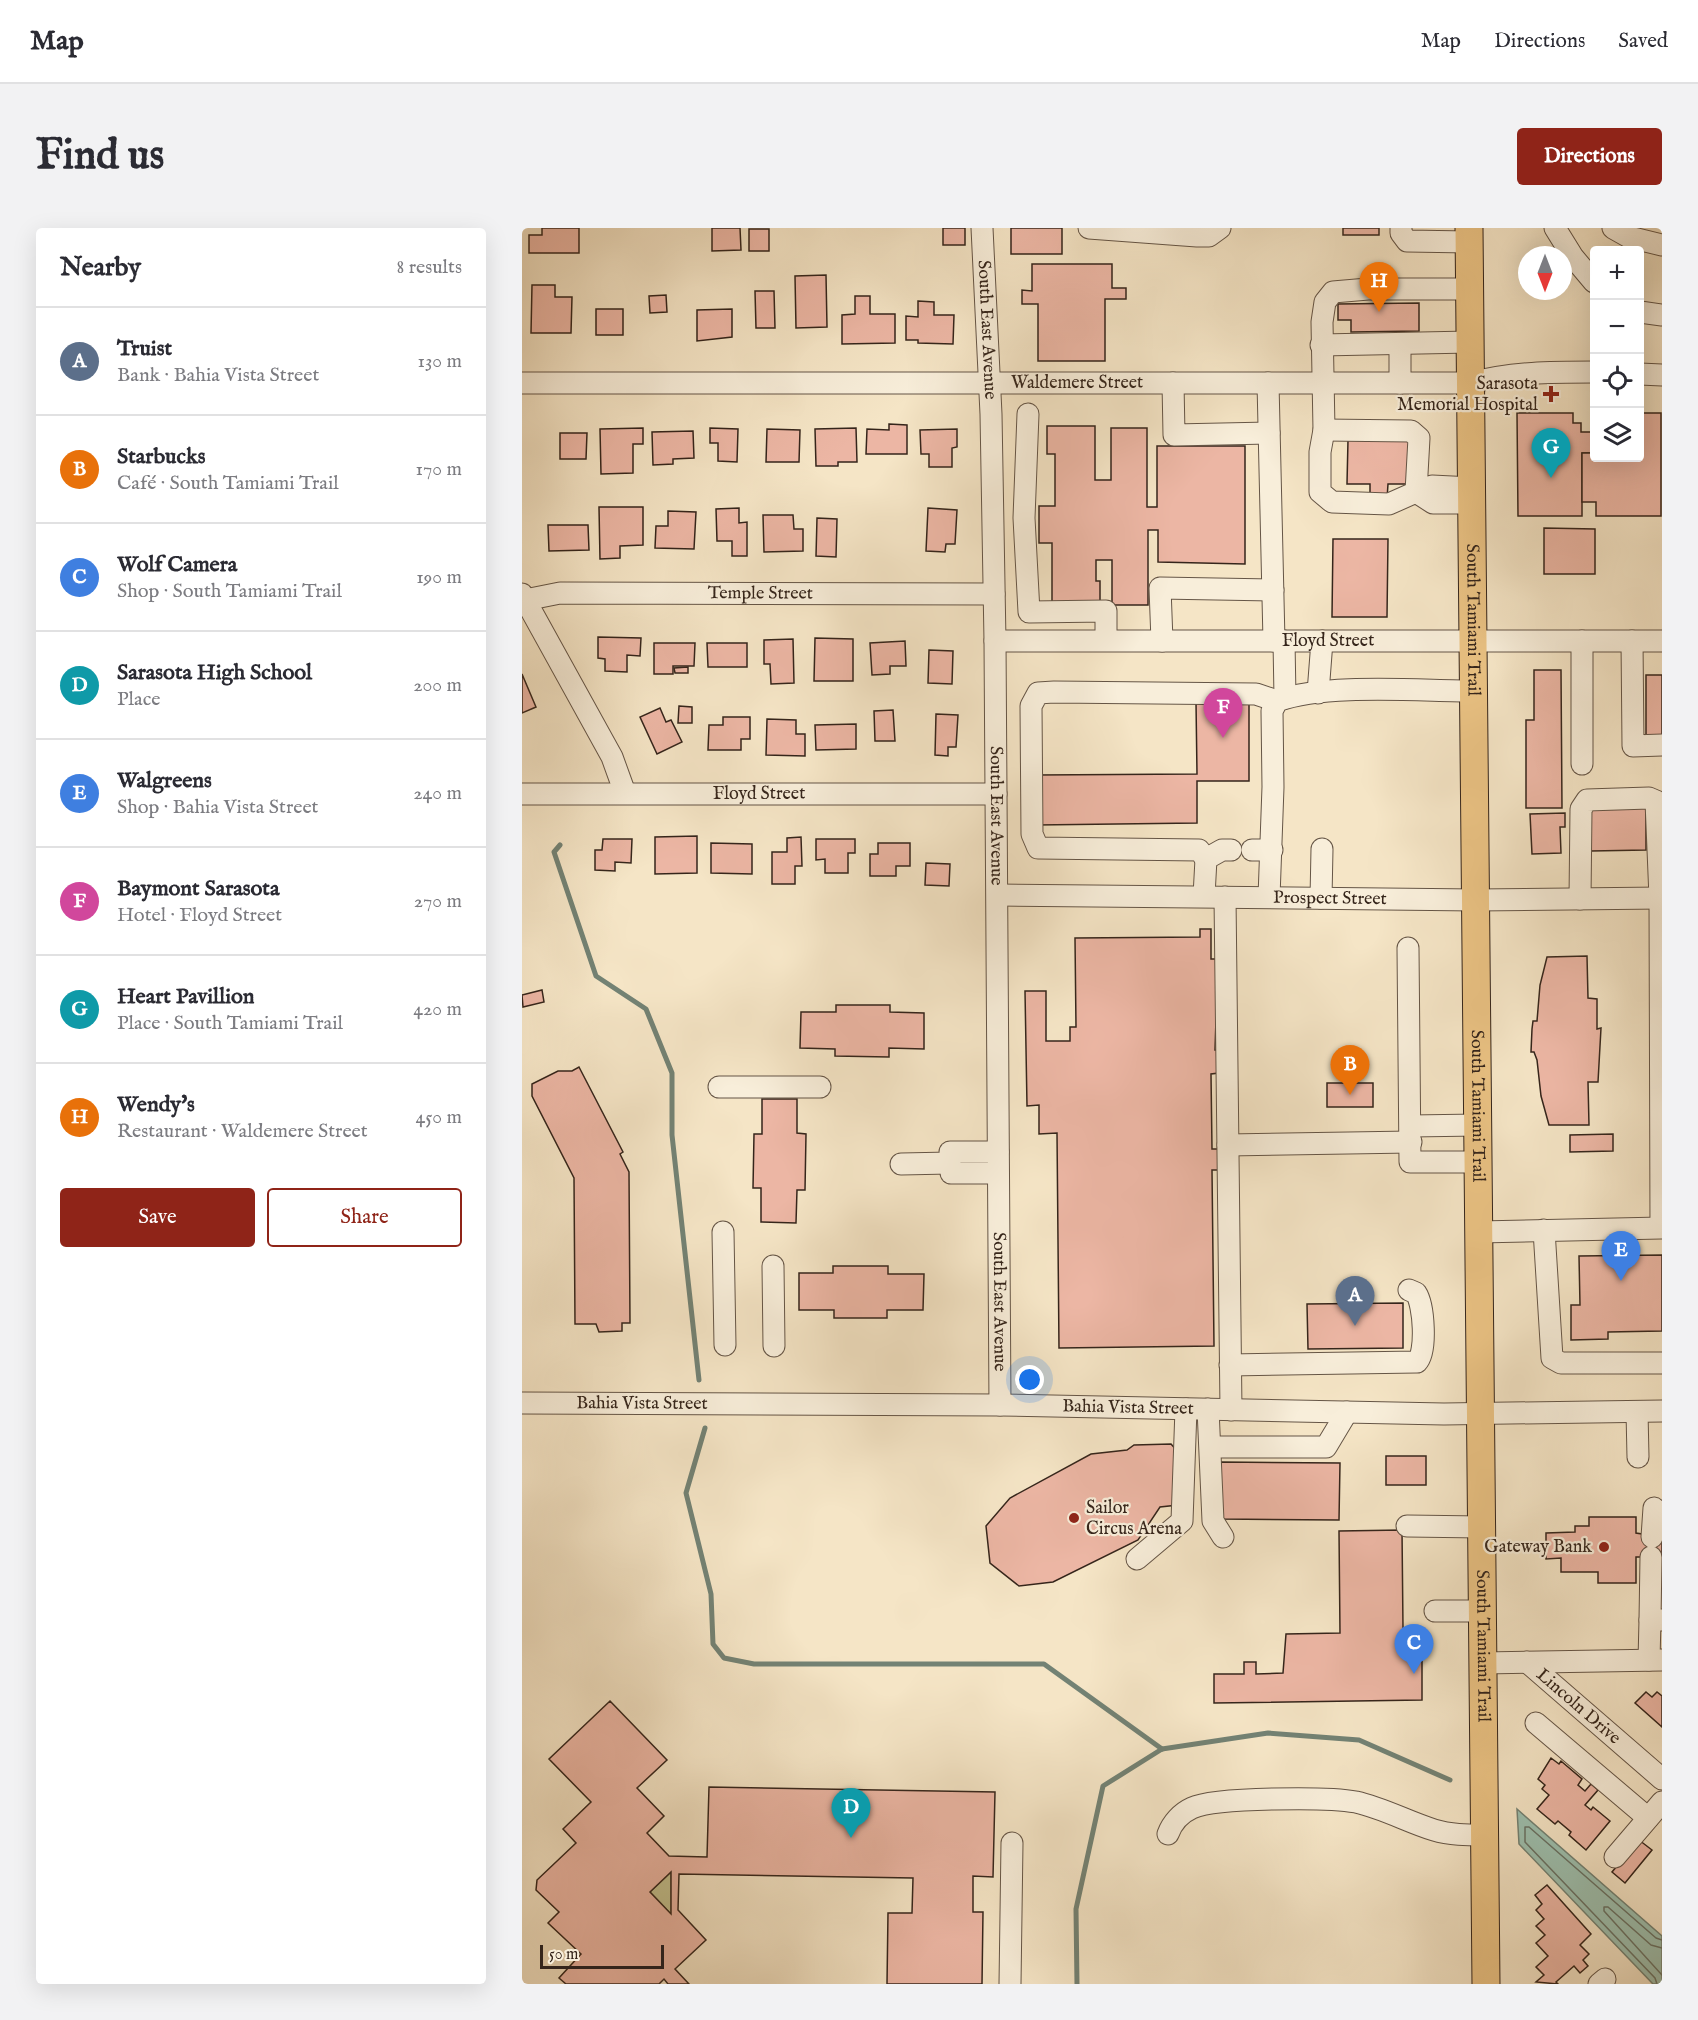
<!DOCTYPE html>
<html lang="en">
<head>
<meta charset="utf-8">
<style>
	:root { --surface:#fff; --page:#f2f2f3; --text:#2b2b33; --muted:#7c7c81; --line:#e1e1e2; --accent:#8f2418 }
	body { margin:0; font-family:"IM FELL English",serif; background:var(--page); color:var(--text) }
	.controls { position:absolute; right:18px; top:18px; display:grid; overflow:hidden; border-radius:6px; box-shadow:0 6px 24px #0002 }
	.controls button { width:54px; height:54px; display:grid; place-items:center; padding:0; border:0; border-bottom:2px solid var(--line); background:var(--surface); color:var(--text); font:30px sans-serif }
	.compass { position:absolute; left:996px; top:18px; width:54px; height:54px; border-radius:50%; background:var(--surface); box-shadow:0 6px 24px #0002; rotate:180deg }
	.scale { position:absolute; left:18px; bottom:15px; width:124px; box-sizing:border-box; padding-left:6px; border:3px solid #35251b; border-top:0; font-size:16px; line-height:21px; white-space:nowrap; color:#35251b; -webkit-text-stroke:4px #f8eeda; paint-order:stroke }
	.you { position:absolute; left:508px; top:1152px; width:21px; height:21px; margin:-15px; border:4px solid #fff; border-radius:50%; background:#1a73e8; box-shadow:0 0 0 9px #1a73e833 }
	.badge { display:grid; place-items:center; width:39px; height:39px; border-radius:50%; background:var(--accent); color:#fff; font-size:20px; font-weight:700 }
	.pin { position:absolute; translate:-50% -50px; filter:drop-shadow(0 2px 3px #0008) }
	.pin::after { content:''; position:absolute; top:32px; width:21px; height:18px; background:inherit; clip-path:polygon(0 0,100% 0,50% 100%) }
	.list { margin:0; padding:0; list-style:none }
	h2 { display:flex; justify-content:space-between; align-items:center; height:78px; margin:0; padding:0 24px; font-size:26px }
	h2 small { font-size:20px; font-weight:400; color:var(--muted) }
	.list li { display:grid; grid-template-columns:39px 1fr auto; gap:18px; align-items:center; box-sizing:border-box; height:108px; padding:0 24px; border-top:2px solid var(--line) }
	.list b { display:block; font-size:22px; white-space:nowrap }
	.list p { margin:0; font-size:20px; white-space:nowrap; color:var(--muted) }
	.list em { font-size:20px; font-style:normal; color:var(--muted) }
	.actions { display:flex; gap:12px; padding:18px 24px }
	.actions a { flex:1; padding:14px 0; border:2px solid var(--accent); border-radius:6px; text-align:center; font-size:21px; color:var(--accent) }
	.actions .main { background:var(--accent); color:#fff }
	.icon { flex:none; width:33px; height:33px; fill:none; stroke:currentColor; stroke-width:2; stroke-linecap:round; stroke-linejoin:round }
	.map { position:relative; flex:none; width:1140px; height:1756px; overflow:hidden; border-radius:6px }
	header { display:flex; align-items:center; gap:36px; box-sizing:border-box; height:84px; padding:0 30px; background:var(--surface); border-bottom:2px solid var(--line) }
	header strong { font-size:28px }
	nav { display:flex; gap:33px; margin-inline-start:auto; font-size:21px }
	.intro { display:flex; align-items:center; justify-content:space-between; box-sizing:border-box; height:144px; padding:0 36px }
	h1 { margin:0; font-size:42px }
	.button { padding:15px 27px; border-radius:6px; background:var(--accent); color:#fff; font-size:21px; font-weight:700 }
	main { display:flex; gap:36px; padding:0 36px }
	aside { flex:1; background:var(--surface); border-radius:6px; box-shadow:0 6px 24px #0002 }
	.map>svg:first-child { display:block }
	.green { fill:#c3c290; stroke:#7c7456; stroke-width:1.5 }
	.water { fill:#9dc0af; stroke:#738274; stroke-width:1.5 }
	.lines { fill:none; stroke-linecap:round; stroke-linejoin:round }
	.shore { stroke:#697265; stroke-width:1.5 }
	.stream { stroke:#738274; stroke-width:5 }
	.building { fill:#ecb6a4; stroke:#35251b; stroke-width:1.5; fill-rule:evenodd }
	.minor-casing { stroke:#655546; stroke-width:23 }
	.major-casing { stroke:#35251b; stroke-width:29 }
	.minor { stroke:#f8eeda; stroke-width:21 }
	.major { stroke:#eac283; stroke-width:27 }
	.poi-dot { fill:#8f2418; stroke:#f8eeda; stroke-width:2 }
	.labels { text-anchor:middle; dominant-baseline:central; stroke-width:4.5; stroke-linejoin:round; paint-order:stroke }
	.street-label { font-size:18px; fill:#35251b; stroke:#f8eeda }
	.poi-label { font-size:18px; fill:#35251b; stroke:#f8eeda; text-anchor:end }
</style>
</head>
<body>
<header>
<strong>Map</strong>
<nav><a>Map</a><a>Directions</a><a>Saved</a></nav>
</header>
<div class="intro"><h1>Find us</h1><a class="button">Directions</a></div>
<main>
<aside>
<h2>Nearby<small>8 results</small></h2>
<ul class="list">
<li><span class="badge" style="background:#5c6f8a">A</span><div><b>Truist</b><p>Bank · Bahia Vista Street</p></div><em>130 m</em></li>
<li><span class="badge" style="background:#e8710a">B</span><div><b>Starbucks</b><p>Café · South Tamiami Trail</p></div><em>170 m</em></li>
<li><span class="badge" style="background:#3f7fe0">C</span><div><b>Wolf Camera</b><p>Shop · South Tamiami Trail</p></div><em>190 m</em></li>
<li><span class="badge" style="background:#0f9aa8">D</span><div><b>Sarasota High School</b><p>Place</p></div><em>200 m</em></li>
<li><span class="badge" style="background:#3f7fe0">E</span><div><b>Walgreens</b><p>Shop · Bahia Vista Street</p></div><em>240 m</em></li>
<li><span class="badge" style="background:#d1479c">F</span><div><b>Baymont Sarasota</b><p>Hotel · Floyd Street</p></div><em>270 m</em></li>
<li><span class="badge" style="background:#0f9aa8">G</span><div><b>Heart Pavillion</b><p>Place · South Tamiami Trail</p></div><em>420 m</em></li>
<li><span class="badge" style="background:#e8710a">H</span><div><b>Wendy's</b><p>Restaurant · Waldemere Street</p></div><em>450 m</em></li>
</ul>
<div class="actions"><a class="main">Save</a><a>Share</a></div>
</aside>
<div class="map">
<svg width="1140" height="1756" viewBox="0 0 1140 1756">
	<rect width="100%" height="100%" fill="#f5e5c6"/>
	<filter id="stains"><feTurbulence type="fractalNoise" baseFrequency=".00333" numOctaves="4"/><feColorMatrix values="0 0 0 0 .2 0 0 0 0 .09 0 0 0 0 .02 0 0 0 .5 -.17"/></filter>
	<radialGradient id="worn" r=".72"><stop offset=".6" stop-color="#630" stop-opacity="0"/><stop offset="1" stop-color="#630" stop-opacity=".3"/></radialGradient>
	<polygon class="green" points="149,1644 149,1686 128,1664"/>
	<polygon class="water" points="995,1581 1140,1708 1140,1756 1131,1756 997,1616"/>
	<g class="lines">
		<g class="shore">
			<polyline points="1140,1720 1129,1717 1086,1679 1082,1679 1082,1683 1140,1747"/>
			<polyline points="1135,1756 1133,1750 1003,1614 1003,1599 1007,1599 1134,1710 1140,1712"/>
		</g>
		<g class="stream">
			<polyline points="38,617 32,624 74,748 124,781 150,845 150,907 177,1152"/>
			<polyline points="183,1200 164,1265 189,1366 191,1416 202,1430 232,1436 522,1436 640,1521"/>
			<polyline points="555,1756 554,1681 581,1558 640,1521 746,1505 837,1512 928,1552"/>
		</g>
	</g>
	<g class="building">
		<polygon points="20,0 57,0 57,25 7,25 7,7 20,7"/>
		<polygon points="190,0 218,0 219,22 190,23"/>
		<rect x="421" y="0" width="22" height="17"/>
		<rect x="489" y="0" width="51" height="26"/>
		<rect x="821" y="0" width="36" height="7"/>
		<rect x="227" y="1" width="20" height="22"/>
		<polygon points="510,36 590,36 590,60 604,60 604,71 583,71 583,133 516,133 516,76 500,76 500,62 510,63"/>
		<polygon points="304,47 305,99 274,100 273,48"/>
		<polygon points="10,57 33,57 33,69 50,69 49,105 9,105"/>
		<polygon points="233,63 252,63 253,100 234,100"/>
		<polygon points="144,67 145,84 128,85 127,68"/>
		<polygon points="333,68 348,68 348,86 373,86 373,115 320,116 320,87 333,86"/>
		<polygon points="396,73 412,74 412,87 432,87 431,116 396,115 396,112 384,112 384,88 396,89"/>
		<polygon points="897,75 897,103 829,104 829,92 816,92 816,76"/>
		<rect x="74" y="81" width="27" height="26"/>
		<polygon points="210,81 210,109 175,113 175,82"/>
		<polygon points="995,185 1051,185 1051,195 1059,195 1059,204 1072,204 1072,225 1060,225 1060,288 996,288"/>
		<polygon points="1118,185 1139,185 1139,288 1074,288 1074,274 1060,274 1060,225 1072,225 1072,230 1118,230"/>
		<polygon points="367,196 385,197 385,226 344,226 345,201 367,202"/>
		<polygon points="525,198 573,198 573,252 589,252 589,200 625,200 625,279 635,279 635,218 723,218 723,336 636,334 636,302 626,302 626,377 590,377 590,332 574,332 574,353 578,353 578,378 530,378 530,315 517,315 517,278 533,278 533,226 525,226"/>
		<polygon points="121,200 121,216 111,216 111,245 79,246 78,201"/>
		<polygon points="188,200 216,201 215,234 196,233 196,215 188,215"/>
		<polygon points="334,200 335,234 316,234 316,238 294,238 293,201"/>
		<polygon points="245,201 278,202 277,234 244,234"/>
		<polygon points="435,201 435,219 430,220 430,239 407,239 407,226 399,226 398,202"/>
		<polygon points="171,203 172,230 151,231 151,236 131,237 130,204"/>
		<polygon points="38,205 65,205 64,231 38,231"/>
		<polygon points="826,212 890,213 889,256 866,256 865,271 848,271 848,256 825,256"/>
		<polygon points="77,279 121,279 121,317 98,318 98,330 78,331"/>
		<polygon points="217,280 217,295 225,294 225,328 210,328 210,313 195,313 194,281"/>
		<polygon points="406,280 435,282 433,316 424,316 423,324 404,323"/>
		<polygon points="146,283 174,284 172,321 133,320 134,298 146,298"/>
		<polygon points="241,287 271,287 272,301 281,301 281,323 242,324"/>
		<polygon points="295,290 315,291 314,329 294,328"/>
		<polygon points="26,297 66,297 67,322 27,323"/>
		<polygon points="1022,300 1073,301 1073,346 1022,346"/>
		<polygon points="811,311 866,311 865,389 810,389"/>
		<polygon points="76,409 119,410 118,428 105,427 105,444 83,443 83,431 76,430"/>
		<polygon points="293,410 331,411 331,453 292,453"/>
		<polygon points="271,411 272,455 249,456 248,436 242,436 242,412"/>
		<polygon points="383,413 384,438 368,438 368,446 350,447 348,415"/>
		<polygon points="132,415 173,415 172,438 151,438 151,446 132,446"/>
		<polygon points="185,415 225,415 225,439 186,439"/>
		<polygon points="407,422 431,423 430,456 406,455"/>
		<polygon points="166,439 166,445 153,445 152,440"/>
		<polygon points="1012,442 1039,442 1040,580 1004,580 1004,492 1012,492"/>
		<polygon points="0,446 14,479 0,485"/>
		<rect x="1124" y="447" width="16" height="63"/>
		<polygon points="674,474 727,474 727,553 675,553 675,595 514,597 514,547 675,546"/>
		<polygon points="157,478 170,479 170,495 156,495"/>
		<polygon points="138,480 144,494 149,492 160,514 135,526 118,489"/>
		<polygon points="371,482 373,513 353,513 352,483"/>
		<polygon points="414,486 436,487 434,519 426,519 426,528 413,527"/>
		<polygon points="201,489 228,489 228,511 219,511 219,522 186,522 187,497 201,497"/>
		<polygon points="245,491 274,492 274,506 283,506 283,528 244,527"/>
		<polygon points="334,496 334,521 294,522 293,497"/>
		<polygon points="1068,579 1124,579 1124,622 1069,623"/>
		<polygon points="1043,585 1043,599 1038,599 1039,625 1010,626 1008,586"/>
		<polygon points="175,608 175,645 133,646 133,609"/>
		<polygon points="279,609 280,638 273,638 273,656 250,656 250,624 265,624 265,610"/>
		<polygon points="81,611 110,611 109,635 93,634 93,643 73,642 73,622 80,622"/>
		<polygon points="294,611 333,611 333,625 326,625 326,645 303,645 303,631 294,632"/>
		<polygon points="189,615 230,616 230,646 189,645"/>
		<polygon points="356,615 388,615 388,638 374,638 374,648 348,648 348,626 356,626"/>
		<polygon points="404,635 428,636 427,658 403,657"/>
		<polygon points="678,701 689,701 689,731 696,731 693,822 697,822 697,845 689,846 690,921 700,921 700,942 690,942 692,1118 537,1120 535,905 517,906 517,877 505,878 503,763 524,763 524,813 548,813 548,799 554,799 553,710 678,709"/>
		<polygon points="1065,728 1066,770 1075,771 1075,801 1079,800 1076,854 1066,854 1067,897 1027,897 1019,868 1015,832 1012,824 1009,824 1010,801 1011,793 1015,793 1018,757 1025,729"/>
		<polygon points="20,762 22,774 1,779 0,767"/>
		<polygon points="314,777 368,777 368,784 402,785 402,821 367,820 367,829 313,828 313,821 278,820 279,784 314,784"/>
		<polygon points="57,839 101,924 98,926 107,944 108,1095 100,1095 100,1103 77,1104 74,1096 53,1096 52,950 10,868 10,856 36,843 50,843"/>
		<rect x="805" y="855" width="46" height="24"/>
		<polygon points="240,871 275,871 275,905 284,906 283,962 275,962 274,995 239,994 239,960 231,960 232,906 240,906"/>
		<polygon points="1091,906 1091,923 1048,924 1048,907"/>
		<polygon points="1140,1027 1140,1103 1086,1104 1086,1111 1049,1112 1049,1077 1058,1077 1057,1028"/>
		<polygon points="311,1038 366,1038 366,1046 402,1046 401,1082 365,1082 365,1090 312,1090 312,1082 277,1082 277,1045 311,1045"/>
		<polygon points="881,1075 881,1120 786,1121 785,1076"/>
		<polygon points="649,1216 657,1225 656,1277 638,1279 616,1312 531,1354 497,1358 468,1335 464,1298 488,1270 569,1226 605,1222 612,1217"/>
		<rect x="864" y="1228" width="40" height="29"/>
		<polygon points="699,1234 818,1235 817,1292 698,1291"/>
		<polygon points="1067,1289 1114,1289 1114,1305 1140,1309 1140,1329 1114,1329 1114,1355 1076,1355 1076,1344 1039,1344 1039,1330 1024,1331 1024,1305 1053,1304 1053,1298 1067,1298"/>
		<polygon points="880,1302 881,1400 900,1400 900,1472 692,1475 692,1446 722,1446 722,1434 734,1434 734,1446 761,1445 764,1406 818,1405 817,1303"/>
		<polygon points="1124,1464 1130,1469 1135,1464 1140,1468 1140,1499 1113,1475"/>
		<path d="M88 1473 145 1532 115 1560 142 1588 125 1605 147 1628 185 1629 187 1559 473 1564 471 1649 451 1648V1684H461L460 1756H365L366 1685H390L391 1650 157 1646 156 1682 184 1712 153 1741 167 1756H146L142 1751 137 1756H44L37 1750 59 1726 26 1695 37 1684 14 1662 15 1652 54 1615 41 1601 69 1574 27 1531ZM149 1644V1686L128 1664Z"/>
		<polygon points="1029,1530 1037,1536 1039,1533 1060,1551 1056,1557 1063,1563 1069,1556 1076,1562 1063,1577 1069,1582 1071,1579 1088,1593 1064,1622 1047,1607 1049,1604 1036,1593 1033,1596 1015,1581 1027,1567 1020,1561 1023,1557 1016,1551"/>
		<polygon points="1117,1612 1130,1622 1103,1655 1090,1644"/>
		<polygon points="1025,1657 1069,1706 1058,1717 1067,1726 1061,1732 1066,1738 1058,1745 1052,1738 1034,1754 1036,1756 1014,1754 1022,1747 1014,1739 1026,1728 1014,1715 1023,1707 1014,1698 1022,1691 1014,1682 1020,1676 1013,1667"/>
	</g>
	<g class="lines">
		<defs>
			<g id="minor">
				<path id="s1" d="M460 0 469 186 473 413 478 1177"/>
				<polyline points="567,0 675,8 687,8 698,0"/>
				<polyline points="879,0 879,5 885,13 947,14"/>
				<polyline points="1033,0 1051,29 1072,54"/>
				<polyline points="1091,0 1107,9 1140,17"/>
				<polyline points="948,61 846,61 811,64 803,74 800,94 802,202 798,224 798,264 810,274 867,276 894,264 911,275 950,275"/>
				<polyline points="1118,84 1140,87"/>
				<polyline points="799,117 948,114"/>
				<polyline points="878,117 878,155"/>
				<polyline points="1118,146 1140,147"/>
				<path id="s2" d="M0 155H949C990 144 1030 144 1072 144"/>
				<polyline points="651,155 652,207 747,205"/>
				<polyline points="746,155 752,413"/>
				<polyline points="506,186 502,290 507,384 584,383 584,412"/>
				<polyline points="802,202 889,203 897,210 894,264 910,258 950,260"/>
				<polyline points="0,366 90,529 103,565"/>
				<path id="s3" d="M3 372 38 365 472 366"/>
				<path id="s4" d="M473 413H1140"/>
				<polyline points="640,413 638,360 751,362"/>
				<polyline points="762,413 763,470"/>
				<polyline points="1060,413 1060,536"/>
				<polyline points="1110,413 1111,518 1140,517"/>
				<polyline points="796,465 800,413"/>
				<path id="s5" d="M0 566H474"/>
				<polyline points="730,622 750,622"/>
				<polyline points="684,631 677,622 516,620 510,606 509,478 516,465 532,464 734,466 755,473"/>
				<path id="s6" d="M476 667 954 672 1140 670"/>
				<polyline points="682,668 684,631 700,622 709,622"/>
				<polyline points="703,669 709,1182"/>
				<path d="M747 669 751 559 750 483 755 473C805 455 896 463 952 463"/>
				<polyline points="799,670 800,621"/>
				<polyline points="886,720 888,934 956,934"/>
				<polyline points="197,859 298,859"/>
				<polyline points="889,898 956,897"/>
				<polyline points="706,917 889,914"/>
				<polyline points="428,924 476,924"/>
				<polyline points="379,936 428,935"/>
				<polyline points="429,945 476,945"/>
				<polyline points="1022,1002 1030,1130 1039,1135 1140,1135"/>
				<polyline points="201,1004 203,1117"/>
				<polyline points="957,1004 1139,1000 1138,670 1134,573 1127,570 1065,572 1059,581 1058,671"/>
				<polyline points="251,1038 252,1118"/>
				<path d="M708 1137 895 1134C905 1124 902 1077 894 1065L887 1062"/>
				<path id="s7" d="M0 1175 478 1177 922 1186 1140 1183"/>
				<polyline points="686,1181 691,1293 701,1309"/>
				<polyline points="1115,1184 1116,1229"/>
				<polyline points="689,1219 804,1219 825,1184"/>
				<polyline points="885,1298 960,1299"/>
				<polyline points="1130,1309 1132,1280"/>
				<polyline points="615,1331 660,1293 664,1181"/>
				<polyline points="913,1383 961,1383"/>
				<polyline points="1128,1392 1129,1329"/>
				<polyline points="1127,1432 1128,1392 1140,1392"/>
				<path id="s8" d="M1005 1434 1140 1551"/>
				<polyline points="961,1435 1140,1432"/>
				<polyline points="1014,1495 1126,1590"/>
				<path d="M646 1606C650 1595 659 1585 670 1580 693 1569 807 1569 834 1574 861 1580 886 1594 912 1602 928 1607 945 1607 962 1607"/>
				<polyline points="1093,1629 1140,1574"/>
				<polyline points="488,1756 490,1615"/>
				<polyline points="1077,1756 1083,1751"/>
			</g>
			<g id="major">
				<path id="s9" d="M947 0 964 1756"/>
			</g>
		</defs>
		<use href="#minor" class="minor-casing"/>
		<use href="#major" class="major-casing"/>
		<use href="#minor" class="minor"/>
		<use href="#major" class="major"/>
	</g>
	<g class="poi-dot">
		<path d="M1026 157h6v6h6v6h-6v6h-6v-6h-6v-6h6z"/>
		<circle cx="552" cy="1290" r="6"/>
		<circle cx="1082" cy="1319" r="6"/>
	</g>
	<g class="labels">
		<g class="street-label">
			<text stroke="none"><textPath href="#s1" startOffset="102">South East Avenue</textPath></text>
			<text stroke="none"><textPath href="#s2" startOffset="555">Waldemere Street</textPath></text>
			<text stroke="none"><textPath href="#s3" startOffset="236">Temple Street</textPath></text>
			<text stroke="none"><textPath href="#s9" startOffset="392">South Tamiami Trail</textPath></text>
			<text stroke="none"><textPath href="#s4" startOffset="333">Floyd Street</textPath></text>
			<text stroke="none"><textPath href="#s5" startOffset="237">Floyd Street</textPath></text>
			<text stroke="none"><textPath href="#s1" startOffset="588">South East Avenue</textPath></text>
			<text stroke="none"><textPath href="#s6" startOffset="332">Prospect Street</textPath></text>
			<text stroke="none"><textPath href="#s9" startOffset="878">South Tamiami Trail</textPath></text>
			<text stroke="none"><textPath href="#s1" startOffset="1074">South East Avenue</textPath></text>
			<text stroke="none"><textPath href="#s7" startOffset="120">Bahia Vista Street</textPath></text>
			<text stroke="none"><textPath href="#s7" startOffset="606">Bahia Vista Street</textPath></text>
			<text stroke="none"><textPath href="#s9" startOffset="1418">South Tamiami Trail</textPath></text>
			<text stroke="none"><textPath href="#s8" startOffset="68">Lincoln Drive</textPath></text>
		</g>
		<g class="poi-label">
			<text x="1016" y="156">Sarasota<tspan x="1016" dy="21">Memorial Hospital</tspan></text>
			<text x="564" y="1280" text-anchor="start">Sailor<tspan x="564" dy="21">Circus Arena</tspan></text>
			<text x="1070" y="1319">Gateway Bank</text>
		</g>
	</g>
	<rect width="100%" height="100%" filter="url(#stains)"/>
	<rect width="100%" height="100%" fill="url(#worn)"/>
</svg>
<div class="controls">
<button>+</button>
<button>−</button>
<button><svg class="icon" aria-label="locate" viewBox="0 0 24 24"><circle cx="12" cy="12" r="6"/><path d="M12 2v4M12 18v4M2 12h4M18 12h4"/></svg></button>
<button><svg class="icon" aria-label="layers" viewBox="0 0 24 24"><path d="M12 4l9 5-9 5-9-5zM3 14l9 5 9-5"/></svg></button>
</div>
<svg class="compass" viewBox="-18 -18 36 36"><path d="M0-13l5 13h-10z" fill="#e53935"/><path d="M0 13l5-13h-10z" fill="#7c7c81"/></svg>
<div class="scale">50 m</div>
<div class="you"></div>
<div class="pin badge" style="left:833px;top:1098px;background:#5c6f8a">A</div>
<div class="pin badge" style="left:828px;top:867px;background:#e8710a">B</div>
<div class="pin badge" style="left:892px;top:1446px;background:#3f7fe0">C</div>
<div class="pin badge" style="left:329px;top:1610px;background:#0f9aa8">D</div>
<div class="pin badge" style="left:1099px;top:1053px;background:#3f7fe0">E</div>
<div class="pin badge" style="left:701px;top:510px;background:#d1479c">F</div>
<div class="pin badge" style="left:1029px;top:250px;background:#0f9aa8">G</div>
<div class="pin badge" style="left:857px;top:84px;background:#e8710a">H</div>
</div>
</main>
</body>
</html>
